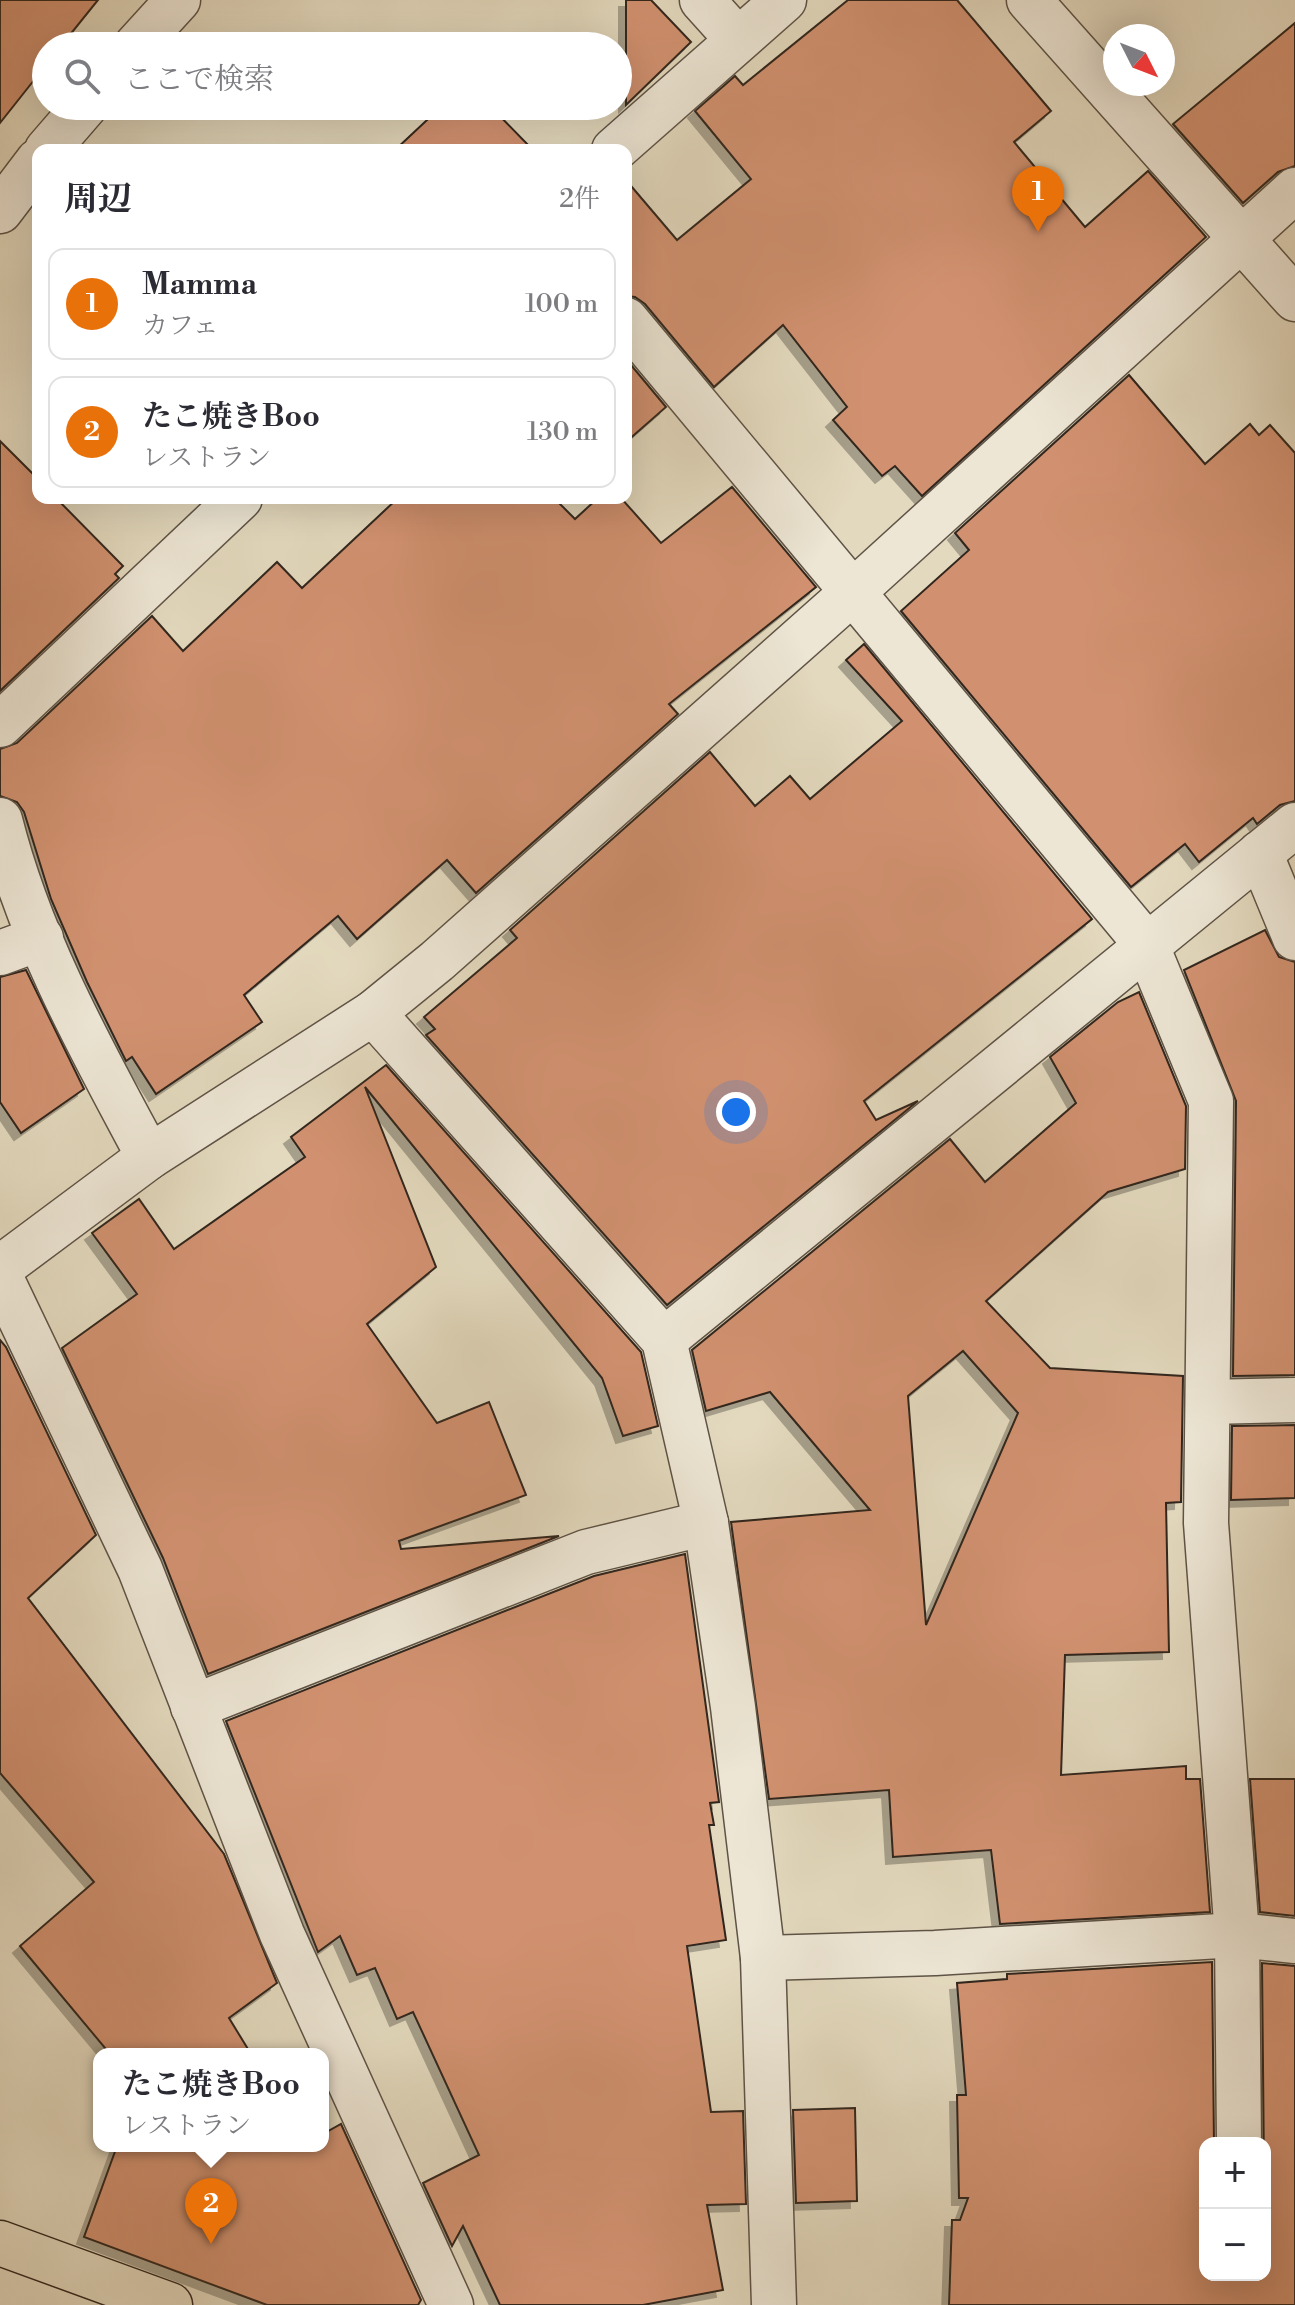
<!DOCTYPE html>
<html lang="ja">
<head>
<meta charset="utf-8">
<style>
	:root { --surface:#fff; --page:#f7f7f7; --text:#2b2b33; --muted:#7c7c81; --line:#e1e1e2; --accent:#7c3aed }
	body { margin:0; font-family:"Libre Bodoni","Noto Serif JP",serif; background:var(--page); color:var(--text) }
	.controls { position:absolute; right:24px; bottom:24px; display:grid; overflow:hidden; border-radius:16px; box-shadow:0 8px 32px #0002 }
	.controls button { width:72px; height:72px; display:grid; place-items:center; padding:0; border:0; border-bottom:2px solid var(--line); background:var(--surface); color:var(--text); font:40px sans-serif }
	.compass { position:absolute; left:1103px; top:24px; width:72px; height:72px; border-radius:50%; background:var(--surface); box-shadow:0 8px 32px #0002; rotate:132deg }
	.you { position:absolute; left:736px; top:1112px; width:28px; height:28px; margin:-20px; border:6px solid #fff; border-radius:50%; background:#1a73e8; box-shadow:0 0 0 12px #1a73e833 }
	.badge { display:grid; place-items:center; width:52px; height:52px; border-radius:50%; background:var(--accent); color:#fff; font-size:26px; font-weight:700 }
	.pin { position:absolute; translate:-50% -66px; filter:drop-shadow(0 2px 4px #0008) }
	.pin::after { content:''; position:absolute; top:42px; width:28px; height:24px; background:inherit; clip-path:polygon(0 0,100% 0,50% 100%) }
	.popup { position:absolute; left:93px; top:2048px; width:236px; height:104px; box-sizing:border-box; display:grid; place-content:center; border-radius:16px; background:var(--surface); filter:drop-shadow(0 2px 6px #0005); font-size:26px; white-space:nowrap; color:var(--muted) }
	.popup b { font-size:30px; color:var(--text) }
	.popup::after { content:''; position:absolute; left:50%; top:100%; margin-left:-16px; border:16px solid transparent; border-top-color:var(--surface) }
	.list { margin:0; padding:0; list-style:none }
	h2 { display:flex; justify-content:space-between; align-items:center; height:104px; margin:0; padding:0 32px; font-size:34px }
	h2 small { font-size:26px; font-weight:400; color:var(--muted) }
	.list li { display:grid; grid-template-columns:52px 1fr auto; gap:24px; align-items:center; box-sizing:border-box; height:112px; margin:0 16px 16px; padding:0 16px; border:2px solid var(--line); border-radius:16px }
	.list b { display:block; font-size:30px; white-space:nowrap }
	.list p { margin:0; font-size:26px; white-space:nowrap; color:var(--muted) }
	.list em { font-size:26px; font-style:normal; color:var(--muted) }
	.icon { flex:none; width:44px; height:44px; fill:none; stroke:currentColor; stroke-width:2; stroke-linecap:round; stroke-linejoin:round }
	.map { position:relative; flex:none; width:1295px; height:2305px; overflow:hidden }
	.search { position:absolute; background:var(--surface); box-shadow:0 8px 32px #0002; left:32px; top:32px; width:600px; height:88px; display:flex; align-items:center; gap:20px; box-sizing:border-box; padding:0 28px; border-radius:44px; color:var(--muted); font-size:30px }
	.panel { position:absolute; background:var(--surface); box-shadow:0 8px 32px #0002; left:32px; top:144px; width:600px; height:360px; border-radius:16px }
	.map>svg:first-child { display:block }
	.building { fill:#d1916f; stroke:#31261e; stroke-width:2; fill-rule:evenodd; filter:url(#shadow) }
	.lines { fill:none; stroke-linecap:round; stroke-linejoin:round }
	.minor-casing { stroke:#5e5346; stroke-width:47 }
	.major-casing { stroke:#31261e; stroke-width:47 }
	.minor { stroke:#ede6d5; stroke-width:44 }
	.major { stroke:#e3d9be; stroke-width:44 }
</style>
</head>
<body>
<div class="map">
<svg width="1295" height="2305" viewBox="0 0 1295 2305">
	<defs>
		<filter id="shadow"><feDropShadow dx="-7" dy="7" stdDeviation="0" flood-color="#0004"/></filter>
	</defs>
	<rect width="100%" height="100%" fill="#e3d9be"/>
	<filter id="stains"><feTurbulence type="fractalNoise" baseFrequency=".0025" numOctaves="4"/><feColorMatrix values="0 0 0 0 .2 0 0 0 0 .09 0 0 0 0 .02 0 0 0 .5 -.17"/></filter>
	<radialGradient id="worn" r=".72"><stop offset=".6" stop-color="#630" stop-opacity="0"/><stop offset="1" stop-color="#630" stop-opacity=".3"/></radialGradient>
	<g class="building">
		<polygon points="0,0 98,0 61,46 46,46 46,65 0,123"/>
		<polygon points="626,0 651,0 691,42 626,105"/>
		<polygon points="848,0 957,0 1051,111 1014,142 1085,227 1148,171 1206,237 922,496 895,466 882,476 833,420 847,407 783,325 714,387 645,304 635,297 626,296 626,180 677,240 751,179 695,111 735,76 743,85"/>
		<polygon points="1295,23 1295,166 1278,172 1243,203 1173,124"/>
		<polygon points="442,106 490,106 533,150 395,150"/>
		<polygon points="626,359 666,407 626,442"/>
		<polygon points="1129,375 1205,464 1250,424 1259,435 1270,425 1295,453 1295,801 1280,805 1257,824 1253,818 1199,862 1185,844 1131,887 901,611 969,550 955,533"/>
		<polygon points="0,441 38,479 38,498 56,498 123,566 115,574 119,578 0,691"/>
		<polygon points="732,487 816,587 669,704 678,714 476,893 447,860 357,939 338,916 244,995 262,1022 156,1094 132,1057 126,1061 87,982 51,899 24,812 17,802 0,796 0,749 17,743 152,616 183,651 277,562 302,588 398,498 554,498 575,519 598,498 621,498 661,543"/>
		<polygon points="864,644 1092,919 864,1101 876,1120 918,1101 667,1305 426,1035 435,1029 424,1017 517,938 510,930 710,752 755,806 790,776 810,799 902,721 846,660"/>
		<polygon points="1265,930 1279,957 1295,962 1295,1375 1233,1376 1236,1101 1184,970"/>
		<polygon points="26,970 84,1089 21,1133 0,1102 0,977"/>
		<path d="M1139 992 1186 1106 1185 1169 1108 1192 986 1301 1050 1368 1183 1376 1181 1502 1166 1503 1169 1652 1065 1655 1061 1775 1186 1766V1779H1200L1210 1912 1000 1924 991 1850 893 1857 889 1790 769 1799 731 1522 870 1510 770 1392 706 1411 692 1350 950 1139 985 1182 1076 1103 1050 1057 1118 1002ZM963 1351 1018 1413 926 1625 908 1396Z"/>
		<polygon points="386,1065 641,1352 658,1426 623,1436 602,1378 365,1087 436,1267 367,1324 437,1423 489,1402 526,1495 399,1541 401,1549 559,1536 208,1674 163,1558 62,1348 137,1294 92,1233 139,1199 174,1249 305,1157 291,1137"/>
		<polygon points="0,1340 6,1347 96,1535 28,1598 224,1854 277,1983 229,2018 251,2054 110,2054 20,1946 94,1882 0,1773"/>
		<polygon points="1295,1425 1295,1498 1231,1500 1232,1426"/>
		<polygon points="685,1554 719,1802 710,1803 714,1825 709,1825 726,1940 687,1946 711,2112 743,2111 746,2204 707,2205 723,2290 643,2305 500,2305 463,2226 452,2246 423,2183 479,2155 413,2012 397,2019 375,1968 357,1975 340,1936 318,1952 226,1721 594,1576"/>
		<polygon points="1250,1779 1295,1779 1295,1916 1260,1912"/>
		<polygon points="1212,1962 1214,2143 1205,2143 1205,2275 1265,2275 1262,1963 1295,1966 1295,2305 949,2305 952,2220 960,2220 968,2198 959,2198 957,2095 966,2095 957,1983 1007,1979 1007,1974"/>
		<polygon points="855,2108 857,2201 796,2203 793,2110"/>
		<polygon points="341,2124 421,2300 418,2305 267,2305 84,2237 117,2146 323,2146 323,2134"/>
	</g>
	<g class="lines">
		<defs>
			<g id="minor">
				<polyline points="702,0 738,40"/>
				<polyline points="1029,0 1295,299"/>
				<polyline points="136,46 178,0"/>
				<polyline points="47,150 85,106"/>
				<polyline points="614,150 784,0"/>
				<polyline points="0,211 38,161"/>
				<polyline points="626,320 1146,944 1211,1101 1206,1523 1237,1935 1239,2143"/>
				<polyline points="0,725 240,498"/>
				<path d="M0 820C30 940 91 1049 149 1157"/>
				<polyline points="1260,853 1295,938"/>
				<polyline points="0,953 41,938"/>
				<polyline points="373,1013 664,1340 706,1523 733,1707 763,1958 774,2305"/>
				<polyline points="0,1268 149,1157 373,1013 437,961 854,591 1295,190"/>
				<polyline points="0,1276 140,1569 282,1934 451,2305"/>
				<polyline points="664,1340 1295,825"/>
				<polyline points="1208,1402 1295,1400"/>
				<polyline points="193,1707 586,1552 706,1523"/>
				<polyline points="763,1958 935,1953 1237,1935 1295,1941"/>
			</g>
			<polyline id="major" points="0,2243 170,2305"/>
		</defs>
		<use href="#minor" class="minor-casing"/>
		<use href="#major" class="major-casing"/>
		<use href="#minor" class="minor"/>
		<use href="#major" class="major"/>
	</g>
	<rect width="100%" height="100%" filter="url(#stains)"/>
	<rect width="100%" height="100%" fill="url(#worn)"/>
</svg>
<div class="controls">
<button>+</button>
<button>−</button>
</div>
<svg class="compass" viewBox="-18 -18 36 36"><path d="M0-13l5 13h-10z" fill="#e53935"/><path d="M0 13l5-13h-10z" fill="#7c7c81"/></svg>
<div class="you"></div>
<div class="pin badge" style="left:1038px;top:232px;background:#e8710a">1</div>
<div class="pin badge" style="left:211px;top:2244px;background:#e8710a">2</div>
<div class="popup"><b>たこ焼きBoo</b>レストラン</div>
<div class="search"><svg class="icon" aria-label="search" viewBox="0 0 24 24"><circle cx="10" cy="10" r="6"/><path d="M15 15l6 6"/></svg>ここで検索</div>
<section class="panel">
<h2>周辺<small>2件</small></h2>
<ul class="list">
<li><span class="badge" style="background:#e8710a">1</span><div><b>Mamma</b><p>カフェ</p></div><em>100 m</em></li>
<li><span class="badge" style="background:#e8710a">2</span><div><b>たこ焼きBoo</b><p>レストラン</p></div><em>130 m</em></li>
</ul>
</section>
</div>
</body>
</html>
